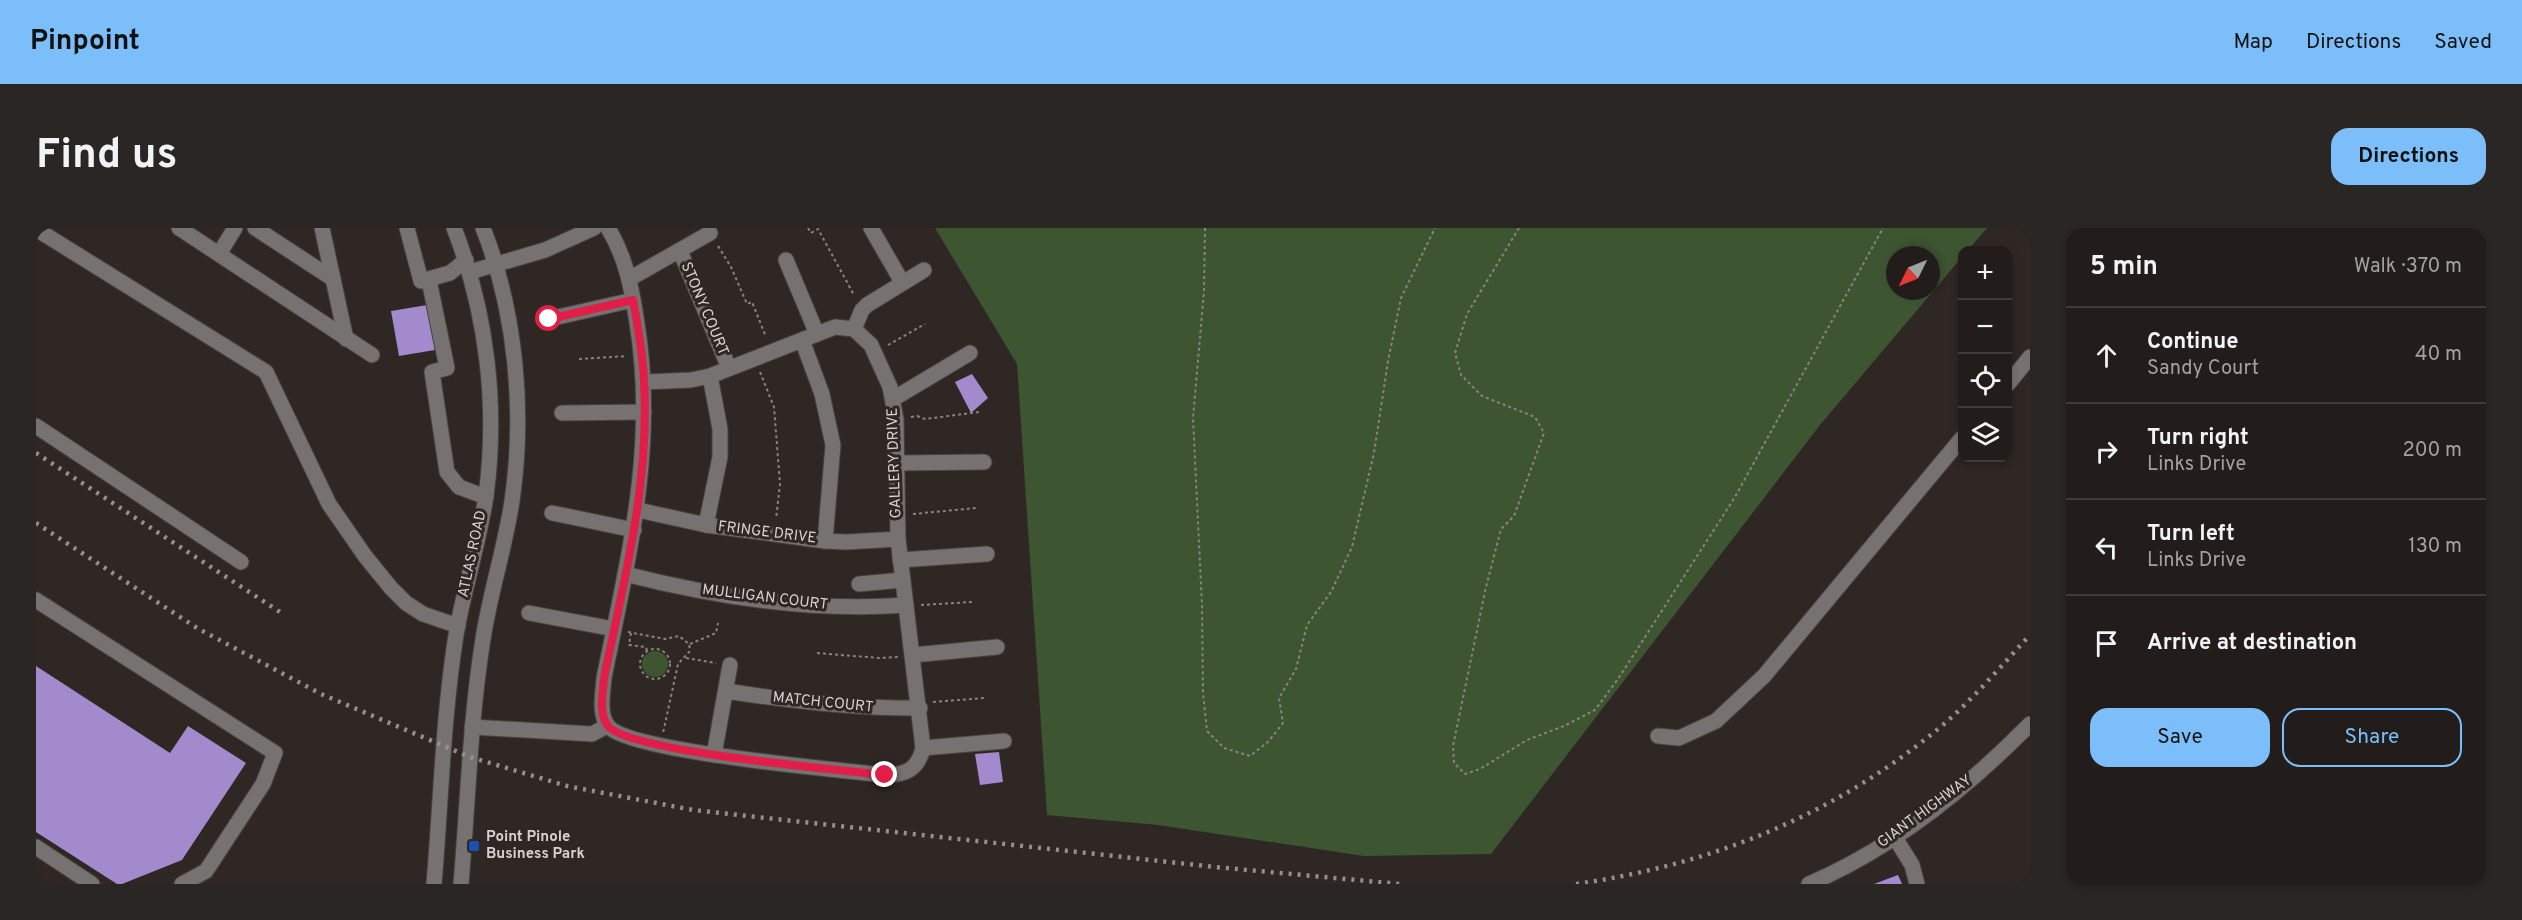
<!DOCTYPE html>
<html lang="en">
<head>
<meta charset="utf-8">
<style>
	:root { --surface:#221d1a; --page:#2a2623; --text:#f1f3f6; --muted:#a2a2a2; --line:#3f3b39; --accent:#7cbef9 }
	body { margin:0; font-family:Overpass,sans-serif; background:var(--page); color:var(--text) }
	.controls { position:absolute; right:18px; top:18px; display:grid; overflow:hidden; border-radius:12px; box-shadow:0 3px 9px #0003 }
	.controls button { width:54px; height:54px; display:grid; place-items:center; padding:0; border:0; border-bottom:2px solid var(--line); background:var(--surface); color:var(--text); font:30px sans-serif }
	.compass { position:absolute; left:1850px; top:18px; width:54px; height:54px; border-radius:50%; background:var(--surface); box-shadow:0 3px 9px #0003; rotate:227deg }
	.stop { position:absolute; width:18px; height:18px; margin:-14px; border:4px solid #e11d48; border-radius:50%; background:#fff }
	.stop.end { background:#e11d48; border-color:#fff; box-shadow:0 2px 6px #0008 }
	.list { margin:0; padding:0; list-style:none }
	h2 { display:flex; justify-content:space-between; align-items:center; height:78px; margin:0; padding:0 24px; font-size:26px }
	h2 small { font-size:20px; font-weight:400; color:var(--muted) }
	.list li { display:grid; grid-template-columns:39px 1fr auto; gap:18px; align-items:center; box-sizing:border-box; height:96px; padding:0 24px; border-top:2px solid var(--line) }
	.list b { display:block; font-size:22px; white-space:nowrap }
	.list p { margin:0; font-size:20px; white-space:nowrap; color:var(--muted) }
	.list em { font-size:20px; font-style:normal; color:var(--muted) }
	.actions { display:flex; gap:12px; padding:18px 24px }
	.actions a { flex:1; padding:14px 0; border:2px solid var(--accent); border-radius:18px; text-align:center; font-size:21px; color:var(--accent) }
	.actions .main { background:var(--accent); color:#111 }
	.icon { flex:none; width:33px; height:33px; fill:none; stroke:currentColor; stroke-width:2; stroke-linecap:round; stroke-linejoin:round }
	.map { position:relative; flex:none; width:1994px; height:656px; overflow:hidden; border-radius:18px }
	header { display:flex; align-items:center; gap:36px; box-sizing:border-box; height:84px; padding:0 30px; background:var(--accent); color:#111 }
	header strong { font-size:28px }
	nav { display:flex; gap:33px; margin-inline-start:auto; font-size:21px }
	.intro { display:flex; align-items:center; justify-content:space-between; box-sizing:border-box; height:144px; padding:0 36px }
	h1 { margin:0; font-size:42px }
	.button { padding:15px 27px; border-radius:18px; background:var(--accent); color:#111; font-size:21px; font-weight:700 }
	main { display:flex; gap:36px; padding:0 36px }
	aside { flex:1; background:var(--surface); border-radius:18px; box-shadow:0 3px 9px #0003 }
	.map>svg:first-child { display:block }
	.green { fill:#3e5532; fill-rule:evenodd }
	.building { fill:#a38acc }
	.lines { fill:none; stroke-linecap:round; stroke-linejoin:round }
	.minor-casing { stroke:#49423f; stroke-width:17 }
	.path { stroke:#8a8481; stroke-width:2; stroke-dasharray:3 3; stroke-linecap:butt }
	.minor { stroke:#767271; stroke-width:15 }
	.rail { stroke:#96908d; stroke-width:4.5; stroke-dasharray:3 6; stroke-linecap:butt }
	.route { stroke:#e11d48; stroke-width:8 }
	.transit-dot { fill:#1a4fb4; stroke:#2e2723; stroke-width:2 }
	.labels { text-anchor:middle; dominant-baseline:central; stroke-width:6; stroke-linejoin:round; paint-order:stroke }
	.street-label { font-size:15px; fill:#d7d2d0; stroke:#2e2723 }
	.poi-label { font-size:15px; font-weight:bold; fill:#d7d2d0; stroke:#2e2723; text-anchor:start }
</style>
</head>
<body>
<header>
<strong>Pinpoint</strong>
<nav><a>Map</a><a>Directions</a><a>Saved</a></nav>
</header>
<div class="intro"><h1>Find us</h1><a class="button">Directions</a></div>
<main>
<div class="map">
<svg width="1994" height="656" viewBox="0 0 1994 656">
	<rect width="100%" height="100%" fill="#2e2723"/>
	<g class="green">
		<path d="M899 0H1951L1932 22H1926V29L1784 197 1455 626 1328 628 1122 597 1011 587 981 136ZM1859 27H1895V63H1859Z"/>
		<circle cx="619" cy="436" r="13"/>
	</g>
	<g class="building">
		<polygon points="391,77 399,122 363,128 355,83"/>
		<polygon points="936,146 952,170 935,185 919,154"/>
		<polygon points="0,438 134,525 152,498 210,535 146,632 86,656 81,656 0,604"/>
		<polygon points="963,524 967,554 944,557 939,526"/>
		<polygon points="1862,647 1866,656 1838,656"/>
	</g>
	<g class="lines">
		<defs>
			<g id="minor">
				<polyline points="143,0 336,127"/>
				<polyline points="219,0 297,51"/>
				<polyline points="286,0 310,111"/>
				<polyline points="371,0 385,53 414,45 430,32"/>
				<path d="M572 0C590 29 596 62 601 95 621 219 592 330 568 450 567 465 562 488 573 499 596 524 805 542 849 547 869 547 882 542 887 520L862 311 860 191 854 159 835 117 818 101 799 99 674 148 655 152 609 154"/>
				<polyline points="835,0 866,54"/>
				<polyline points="0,1 230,144 293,276 329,328 355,360 370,375 387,386 422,398"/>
				<polyline points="644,23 693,140"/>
				<polyline points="183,26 199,0"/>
				<polyline points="750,32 781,106"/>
				<polyline points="434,44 509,22 558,0"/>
				<polyline points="593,51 674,5"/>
				<polyline points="393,52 411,140 396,144 411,244 423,259 450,269"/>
				<polyline points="513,91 597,72"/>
				<polyline points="818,101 826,82 831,77 888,42"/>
				<polyline points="766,112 786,166 797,217 789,313"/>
				<polyline points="1972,156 1994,129"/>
				<polyline points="857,171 934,125"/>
				<polyline points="526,185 608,184"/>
				<polyline points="0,198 205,334"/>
				<polyline points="861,235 948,234"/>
				<polyline points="602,282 670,297 789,313 810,314 862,311"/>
				<polyline points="516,285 598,302"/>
				<polyline points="670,297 684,229 684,201 674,148"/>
				<polyline points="864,332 951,326"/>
				<path d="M589 346C679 369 777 384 870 377"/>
				<polyline points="823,356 866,352"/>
				<polyline points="0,372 239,525 227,556 170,643 146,656"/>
				<polyline points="493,385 578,401"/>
				<polyline points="877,427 961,419"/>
				<path d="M690 463C754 473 819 481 884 480"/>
				<polyline points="436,499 556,506 571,498"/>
				<polyline points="1622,508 1643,510 1680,493 1728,448 1926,210"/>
				<polyline points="887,520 968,513"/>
				<polyline points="678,527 694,437"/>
				<polyline points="1858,608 1876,637 1881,656"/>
				<polyline points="0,619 56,656"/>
				<path d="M398 656C405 573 407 489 420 407 428 360 443 315 450 268 462 178 451 85 418 0"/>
				<path d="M425 656C432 574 434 492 447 411 454 365 469 320 476 273 489 184 480 84 447 0"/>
				<path d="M1773 656C1855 621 1932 559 1994 496"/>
			</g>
		</defs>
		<use href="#minor" class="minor-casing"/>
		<g class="path">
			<polyline points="772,0 775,5 782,1 818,67"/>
			<polyline points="1169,0 1168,63 1157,190 1166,377 1167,465 1171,503 1188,520 1214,528 1232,514 1247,495 1243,470 1260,441 1271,397 1295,364 1316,319 1338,225 1352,133 1365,70 1399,0"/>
			<polyline points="1483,0 1431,86 1419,125 1425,147 1446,168 1499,189 1508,205 1478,288 1465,301 1450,359 1417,518 1418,535 1429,546 1444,541 1491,512 1528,498 1559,482 1582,451 1699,269 1847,0"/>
			<polyline points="682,18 695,39 711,76 716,74 730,109"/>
			<polyline points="852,117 889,96"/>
			<polyline points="543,131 591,128"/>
			<polyline points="724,144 738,179 744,256 740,291"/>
			<polyline points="875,189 881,188 889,191 943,184"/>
			<polyline points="877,286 940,280"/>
			<polyline points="885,377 936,374"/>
			<polyline points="592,404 629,411 643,408 653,416 654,423 642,436 627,505"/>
			<polyline points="595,405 593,417 610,419 611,423"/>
			<polyline points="654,416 680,405 682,395"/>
			<circle cx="619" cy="436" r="15"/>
			<polyline points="781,425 843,430 862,429"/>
			<polyline points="650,430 680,435"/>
			<polyline points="897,474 948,470"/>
		</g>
		<use href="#minor" class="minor"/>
		<g class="rail">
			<polyline points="0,225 247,386"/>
			<polyline points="0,295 161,400 285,466 434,529 531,558 657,582 1179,639 1364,656"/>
			<path d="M1540 656C1678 636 1800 587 1908 496 1939 469 1966 437 1994 407"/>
		</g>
	</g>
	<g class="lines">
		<path class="route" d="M513 91 597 72C602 99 607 126 608 153 614 254 588 353 568 450 567 465 562 488 573 499 597 524 805 542 849 547"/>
	</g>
	<rect class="transit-dot" x="432" y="612" width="12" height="12" rx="3"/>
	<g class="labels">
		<g class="street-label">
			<text transform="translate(668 81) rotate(67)">STONY COURT</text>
			<text transform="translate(859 235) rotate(-92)">GALLERY DRIVE</text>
			<text transform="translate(731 305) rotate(7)">FRINGE DRIVE</text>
			<text transform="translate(437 326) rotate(-78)">ATLAS ROAD</text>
			<text transform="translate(729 370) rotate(7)">MULLIGAN COURT</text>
			<text transform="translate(787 475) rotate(6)">MATCH COURT</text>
			<text transform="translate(1889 584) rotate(-36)">GIANT HIGHWAY</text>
		</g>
		<g class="poi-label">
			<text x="450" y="609">Point Pinole<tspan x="450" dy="17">Business Park</tspan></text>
		</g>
	</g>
</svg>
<div class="controls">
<button>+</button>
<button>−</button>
<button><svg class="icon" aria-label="locate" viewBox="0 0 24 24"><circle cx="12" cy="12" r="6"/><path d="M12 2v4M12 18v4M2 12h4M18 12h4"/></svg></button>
<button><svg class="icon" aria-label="layers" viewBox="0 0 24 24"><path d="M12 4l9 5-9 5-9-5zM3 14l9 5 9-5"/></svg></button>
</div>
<svg class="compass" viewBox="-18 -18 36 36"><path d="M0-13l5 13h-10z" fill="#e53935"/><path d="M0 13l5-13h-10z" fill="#a2a2a2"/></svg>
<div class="stop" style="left:513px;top:91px"></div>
<div class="stop end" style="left:849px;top:547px"></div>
</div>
<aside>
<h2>5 min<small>Walk · 370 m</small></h2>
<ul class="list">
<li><svg class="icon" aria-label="ahead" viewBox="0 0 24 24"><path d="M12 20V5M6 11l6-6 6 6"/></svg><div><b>Continue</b><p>Sandy Court</p></div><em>40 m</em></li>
<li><svg class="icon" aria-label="right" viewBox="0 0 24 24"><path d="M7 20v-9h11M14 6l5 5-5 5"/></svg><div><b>Turn right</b><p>Links Drive</p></div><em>200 m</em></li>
<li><svg class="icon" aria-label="left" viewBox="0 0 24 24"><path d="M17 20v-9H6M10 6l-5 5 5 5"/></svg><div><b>Turn left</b><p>Links Drive</p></div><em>130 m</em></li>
<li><svg class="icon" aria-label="arrive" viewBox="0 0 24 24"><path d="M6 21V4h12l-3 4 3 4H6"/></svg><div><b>Arrive at destination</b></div></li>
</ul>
<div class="actions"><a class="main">Save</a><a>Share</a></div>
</aside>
</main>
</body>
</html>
